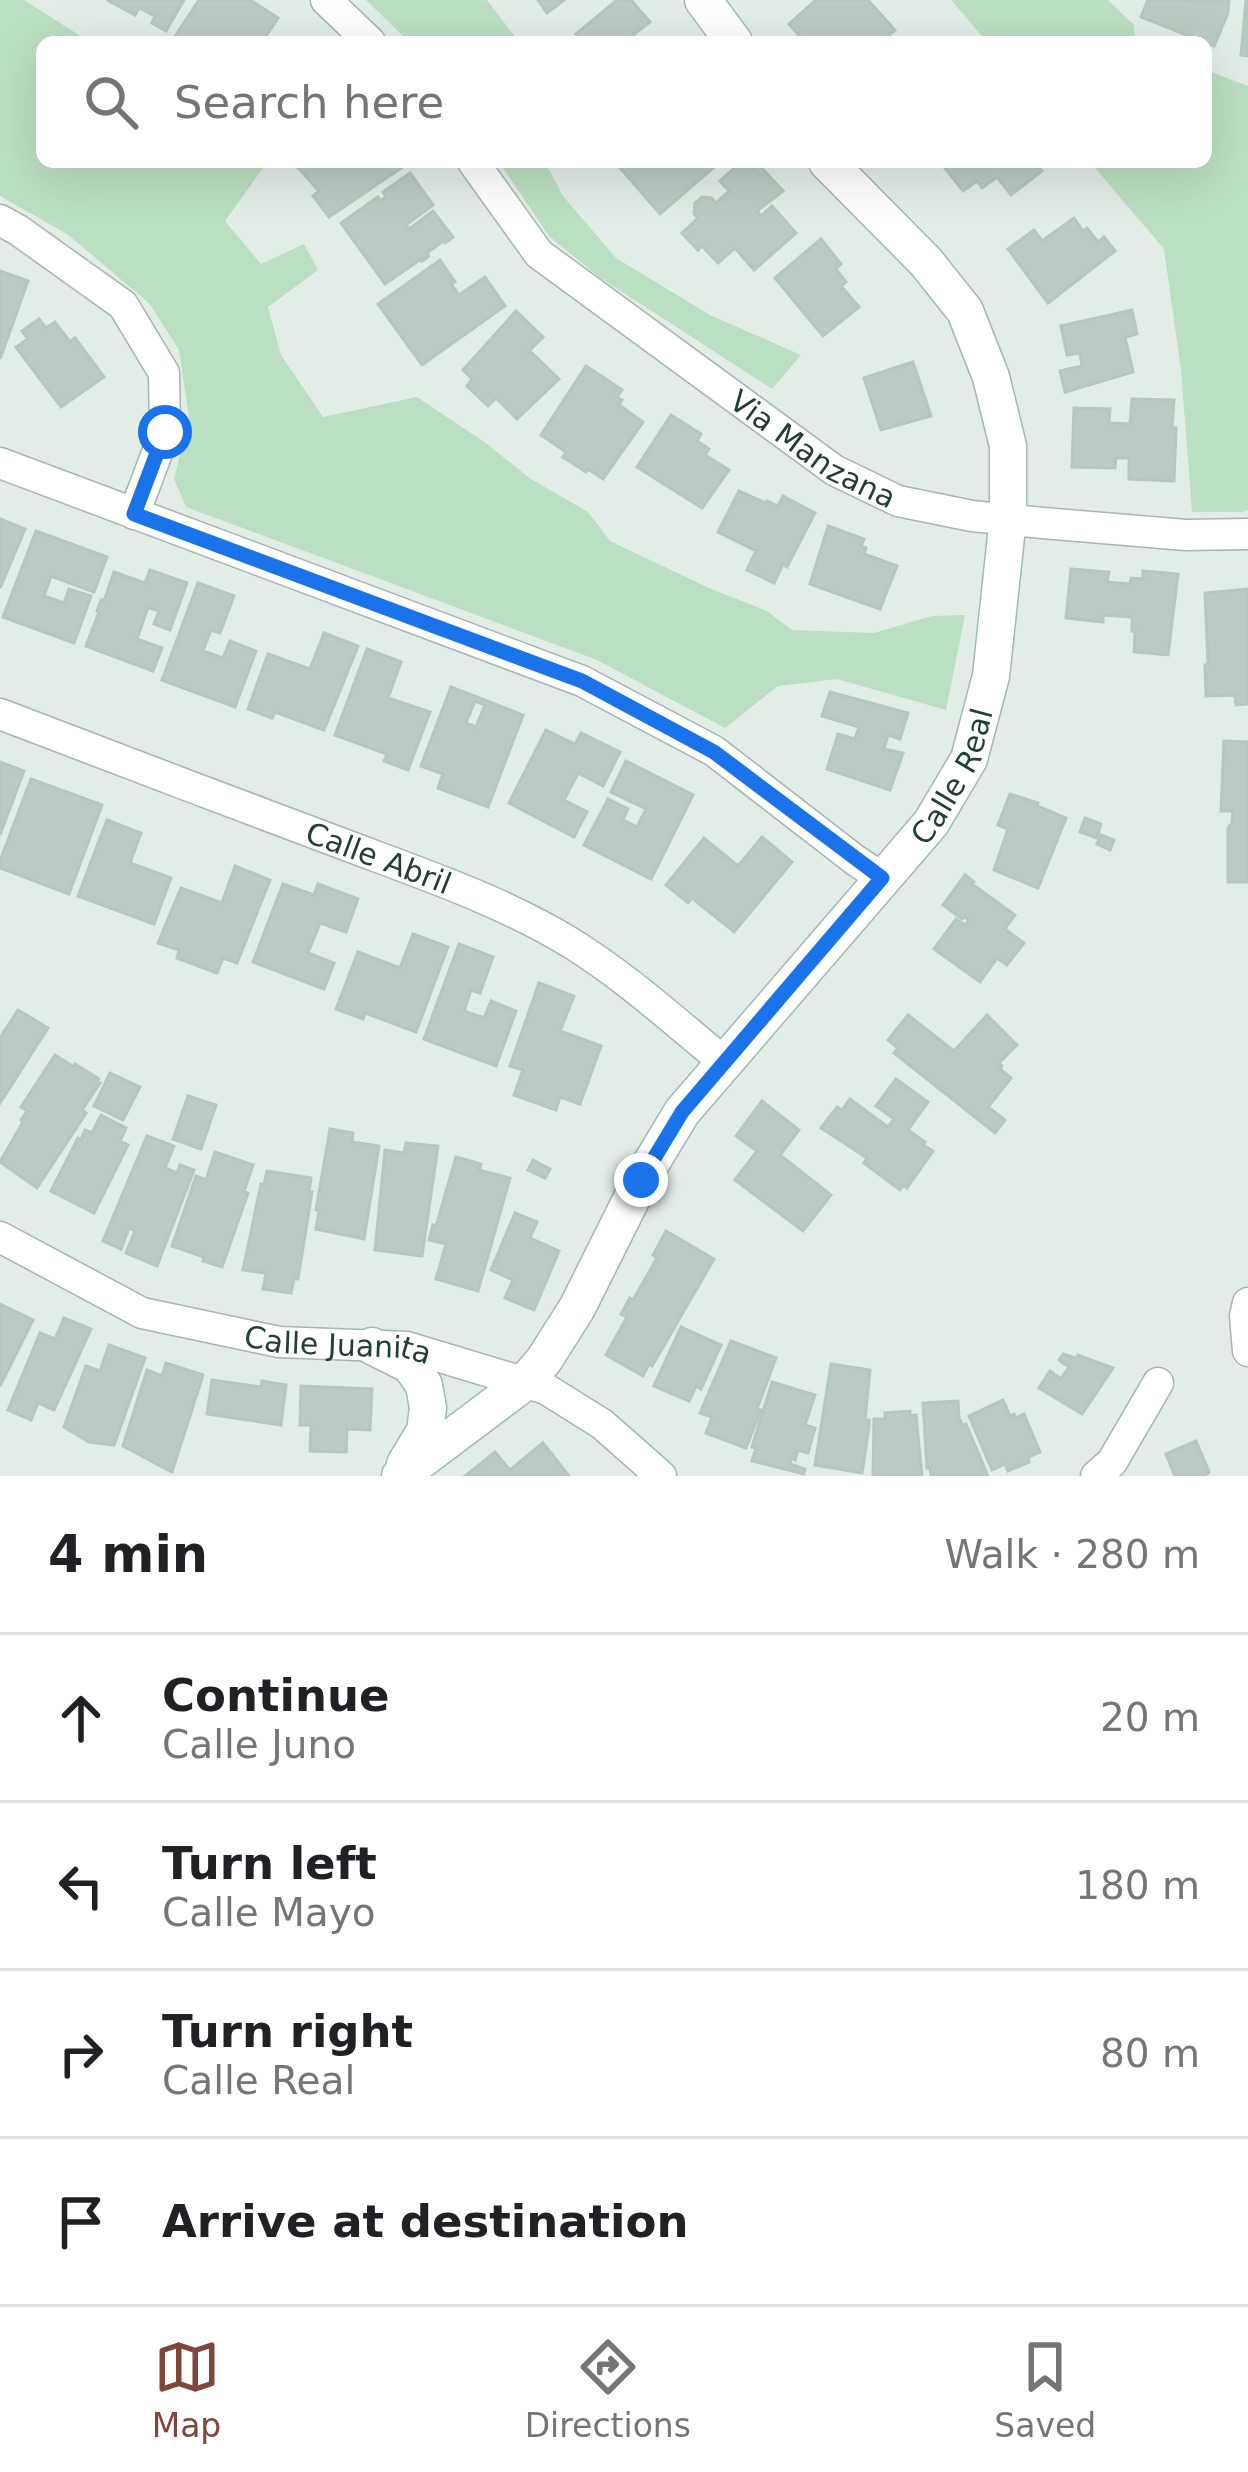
<!DOCTYPE html>
<html lang="en">
<head>
<meta charset="utf-8">
<style>
	:root { --surface:#fff; --page:#f6f6f6; --text:#202124; --muted:#757577; --line:#e0e0e0; --accent:#80453b }
	body { margin:0; font-family:"DejaVu Sans",sans-serif; background:var(--page); color:var(--text) }
	.stop { position:absolute; width:36px; height:36px; margin:-27px; border:9px solid #1a73e8; border-radius:50%; background:#fff }
	.stop.end { background:#1a73e8; border-color:#fff; box-shadow:0 3px 12px #0008 }
	.list { margin:0; padding:0; list-style:none }
	h2 { display:flex; justify-content:space-between; align-items:center; height:156px; margin:0; padding:0 48px; font-size:51px }
	h2 small { font-size:39px; font-weight:400; color:var(--muted) }
	.list li { display:grid; grid-template-columns:78px 1fr auto; gap:36px; align-items:center; box-sizing:border-box; height:168px; padding:0 48px; border-top:3px solid var(--line) }
	.list b { display:block; font-size:45px; white-space:nowrap }
	.list p { margin:0; font-size:39px; white-space:nowrap; color:var(--muted) }
	.list em { font-size:39px; font-style:normal; color:var(--muted) }
	.icon { flex:none; width:66px; height:66px; fill:none; stroke:currentColor; stroke-width:2; stroke-linecap:round; stroke-linejoin:round }
	.map { position:relative; flex:none; width:1248px; height:1476px; overflow:hidden }
	.search { position:absolute; background:var(--surface); box-shadow:0 12px 48px #0002; left:36px; right:36px; top:36px; height:132px; display:flex; align-items:center; gap:30px; box-sizing:border-box; padding:0 42px; border-radius:18px; color:var(--muted); font-size:45px }
	.sheet { height:828px; background:var(--surface) }
	nav { display:flex; justify-content:space-around; align-items:center; box-sizing:border-box; height:168px; border-top:3px solid var(--line); background:var(--surface); font-size:33px; color:var(--muted) }
	nav a { display:grid; justify-items:center; gap:6px }
	nav .on { color:var(--accent) }
	.map>svg:first-child { display:block }
	.green { fill:#bbdfc2 }
	.building { fill:#bbcbc3; stroke:#b5c7be; stroke-width:3; fill-rule:evenodd }
	.lines { fill:none; stroke-linecap:round; stroke-linejoin:round }
	.street-casing { stroke:#a5b5af; stroke-width:33 }
	.secondary-casing { stroke:#a1b9af; stroke-width:39 }
	.street { stroke:#fff; stroke-width:30 }
	.secondary { stroke:#fff; stroke-width:36 }
	.route { stroke:#1a73e8; stroke-width:15 }
	.labels { text-anchor:middle; dominant-baseline:central; stroke-width:9; stroke-linejoin:round; paint-order:stroke }
	.street-label { font-size:30px; fill:#223f35; stroke:#f4f9f6 }
</style>
</head>
<body>
<div class="map">
<svg width="1248" height="1476" viewBox="0 0 1248 1476">
	<rect width="100%" height="100%" fill="#e3ede8"/>
	<g class="green">
		<polygon points="0,0 24,0 90,42 42,42 42,162 256,162 263,168 225,221 261,264 304,244 318,270 268,307 281,355 323,417 417,397 483,441 531,479 588,512 610,541 709,588 767,611 792,630 874,633 932,616 965,615 946,710 837,679 778,686 725,728 597,660 186,507 174,479 189,418 179,350 149,303 67,234 0,196"/>
		<polygon points="366,0 487,0 519,42 409,42"/>
		<polygon points="951,0 1108,0 1134,25 1135,39 1142,42 987,42"/>
		<polygon points="1206,70 1248,86 1248,510 1242,512 1192,512 1181,370 1164,249 1090,162 1206,162"/>
		<polygon points="499,162 545,162 563,196 616,258 710,315 801,355 772,389 599,277 549,236"/>
	</g>
	<g class="building">
		<polygon points="107,0 184,0 166,31 152,23 155,16 139,8 135,15"/>
		<polygon points="199,0 250,0 278,18 262,42 180,42 174,38"/>
		<polygon points="538,0 564,0 547,13"/>
		<polygon points="617,0 631,0 650,22 633,35 639,42 582,42 576,34"/>
		<polygon points="816,0 868,0 895,30 881,42 831,42 827,38 823,42 805,42 789,24"/>
		<polygon points="1148,0 1229,0 1228,13 1214,46 1141,17"/>
		<polygon points="1246,0 1248,0 1248,56 1241,55"/>
		<polygon points="293,162 410,162 329,217 313,196 319,191"/>
		<polygon points="615,162 669,162 672,166 676,162 720,162 660,214"/>
		<polygon points="741,162 747,162 753,169 758,164 783,191 757,211 761,216 772,206 796,233 754,270 735,248 718,263 702,246 698,250 682,233 698,218 694,214 695,203 702,197 711,198 716,203 729,191 720,181"/>
		<polygon points="950,162 1035,162 1042,171 1011,195 997,177 982,188 977,181 963,191 944,167"/>
		<polygon points="410,173 433,205 406,225 409,229 433,211 453,237 445,243 443,241 427,253 429,256 422,261 421,259 385,284 341,223 378,197 380,201 386,197 383,192"/>
		<polygon points="1074,218 1083,231 1087,228 1098,242 1104,237 1115,251 1048,303 1008,249 1034,230 1042,241"/>
		<polygon points="821,239 841,264 836,269 846,282 841,286 859,307 823,336 775,278"/>
		<polygon points="440,260 455,282 451,284 459,295 485,277 505,306 422,365 378,304"/>
		<polygon points="0,271 28,281 0,359"/>
		<polygon points="1132,310 1137,334 1125,337 1133,372 1065,392 1060,371 1082,366 1080,353 1067,355 1061,326"/>
		<polygon points="516,311 543,337 526,354 531,352 559,379 517,419 496,398 488,406 467,386 472,379 463,370"/>
		<polygon points="39,319 46,328 55,322 70,342 75,338 104,377 61,407 16,347 28,339 22,331"/>
		<polygon points="913,362 931,416 881,430 864,378"/>
		<polygon points="586,366 622,390 617,397 622,400 619,405 643,422 603,479 588,469 586,472 563,457 566,452 541,435"/>
		<polygon points="1132,399 1174,400 1172,428 1176,428 1174,481 1129,479 1129,458 1116,458 1115,468 1072,467 1074,408 1110,409 1109,423 1130,424"/>
		<polygon points="671,415 701,434 697,441 709,449 705,455 729,470 702,508 637,467"/>
		<polygon points="739,491 766,503 767,501 778,506 783,496 815,513 787,567 783,564 774,583 747,570 756,551 718,532"/>
		<polygon points="0,519 25,529 0,588"/>
		<polygon points="828,526 864,539 861,546 866,548 864,554 897,566 880,609 810,584"/>
		<polygon points="36,531 107,557 94,592 51,576 44,596 64,603 69,589 91,596 74,643 3,617"/>
		<polygon points="1071,569 1109,572 1107,582 1130,584 1131,578 1143,579 1143,571 1178,574 1168,655 1134,652 1135,631 1132,631 1132,617 1103,615 1103,622 1066,618"/>
		<polygon points="150,570 187,583 170,630 154,624 159,611 148,607 137,639 162,648 153,671 86,646 99,612 97,611 101,600 104,601 114,572 145,583"/>
		<polygon points="198,583 234,596 220,633 211,630 203,651 223,658 230,641 256,651 235,707 162,680"/>
		<polygon points="1248,589 1248,704 1236,705 1235,695 1206,696 1205,665 1208,664 1205,593"/>
		<polygon points="324,633 358,646 324,730 275,712 272,718 248,709 268,654 310,669"/>
		<polygon points="367,649 401,662 388,698 430,712 408,770 384,761 387,754 335,735"/>
		<path d="M451 687 523 715 488 807 438 788 443 774 421 766ZM475 701 485 705 476 727 466 723Z"/>
		<polygon points="830,692 908,713 900,739 888,735 884,749 903,753 890,790 827,769 838,734 855,739 859,727 822,716"/>
		<polygon points="546,730 575,744 581,733 620,752 603,786 578,773 564,800 587,812 574,837 509,803"/>
		<polygon points="1224,741 1248,742 1248,882 1228,882 1228,828 1232,823 1233,811 1221,811"/>
		<polygon points="626,761 693,795 651,879 584,845 608,799 628,809 623,820 637,827 646,809 611,792"/>
		<polygon points="0,762 24,771 0,835"/>
		<polygon points="31,779 102,805 69,894 0,868 0,861"/>
		<polygon points="1010,794 1038,803 1037,806 1066,818 1038,888 994,870 1008,829 998,825"/>
		<polygon points="1085,818 1101,824 1097,838 1080,832"/>
		<polygon points="107,820 141,833 130,863 171,878 154,924 78,896"/>
		<polygon points="1101,835 1114,840 1110,850 1097,844"/>
		<polygon points="762,837 792,862 734,932 692,898 688,903 666,885 704,838 738,866"/>
		<polygon points="235,866 270,880 237,963 223,958 217,973 177,958 179,950 158,943 181,888 222,903"/>
		<polygon points="965,875 974,882 972,884 1015,915 1005,929 1024,943 1007,965 997,958 980,982 934,949 956,919 965,925 969,920 965,917 962,919 943,905"/>
		<polygon points="283,884 314,895 318,884 358,899 346,932 320,923 308,953 334,963 324,989 253,962"/>
		<polygon points="413,934 448,947 416,1032 365,1013 363,1019 336,1009 358,952 400,968"/>
		<polygon points="459,944 493,957 480,993 471,990 464,1011 484,1018 491,1001 516,1011 496,1066 424,1039"/>
		<polygon points="539,983 574,996 560,1031 601,1046 580,1104 560,1097 556,1110 514,1095 523,1070 510,1066"/>
		<polygon points="18,1010 48,1028 0,1103 0,1038"/>
		<polygon points="908,1015 954,1051 987,1015 1017,1045 999,1063 1002,1066 1000,1069 1011,1078 988,1107 1005,1120 995,1133 894,1053 898,1048 888,1040"/>
		<polygon points="55,1055 74,1067 75,1064 99,1079 97,1082 100,1083 82,1110 86,1113 37,1188 0,1162 23,1122 21,1120 27,1111 21,1107"/>
		<polygon points="110,1073 140,1087 123,1120 94,1106"/>
		<polygon points="896,1079 928,1102 908,1130 925,1142 923,1145 933,1151 907,1188 904,1185 900,1190 864,1163 867,1158 821,1128 837,1107 842,1110 850,1099 888,1127 894,1119 876,1106"/>
		<polygon points="188,1096 216,1105 201,1149 173,1139"/>
		<polygon points="762,1101 799,1130 780,1155 831,1195 803,1231 735,1180 757,1151 736,1136"/>
		<polygon points="101,1115 126,1128 120,1141 128,1145 94,1213 51,1191 78,1138 81,1140 85,1130 92,1133"/>
		<polygon points="330,1129 353,1133 352,1142 379,1146 364,1239 316,1229 319,1211 316,1210"/>
		<polygon points="147,1136 174,1146 165,1168 177,1173 180,1165 194,1170 157,1266 126,1253 135,1231 129,1228 121,1249 103,1241"/>
		<polygon points="406,1143 438,1146 422,1256 375,1250 385,1150 404,1153"/>
		<polygon points="215,1152 253,1165 244,1192 248,1193 222,1267 203,1261 204,1257 172,1246 196,1176 206,1180"/>
		<polygon points="456,1157 481,1164 479,1170 510,1178 478,1291 436,1279 446,1244 429,1240 433,1225 436,1226"/>
		<polygon points="533,1160 550,1169 545,1178 528,1170"/>
		<polygon points="267,1171 311,1178 309,1192 312,1192 298,1279 294,1278 291,1293 263,1289 266,1273 243,1270 261,1184 264,1185"/>
		<polygon points="515,1213 537,1222 530,1238 559,1251 534,1310 505,1298 513,1280 491,1270"/>
		<polygon points="666,1231 714,1259 652,1366 649,1364 643,1376 606,1355 627,1317 621,1314 630,1298 633,1300 657,1258 653,1255"/>
		<polygon points="0,1304 33,1320 0,1386"/>
		<polygon points="64,1318 91,1329 54,1410 38,1403 31,1420 8,1410 40,1333 55,1339"/>
		<polygon points="681,1327 721,1345 701,1389 696,1386 689,1401 654,1386"/>
		<polygon points="731,1341 776,1358 757,1409 761,1410 746,1448 706,1433 712,1417 700,1413"/>
		<polygon points="109,1345 145,1358 114,1445 89,1442 64,1427 86,1366 100,1371"/>
		<polygon points="1063,1354 1076,1358 1078,1355 1113,1368 1082,1414 1039,1388 1050,1371 1061,1379 1069,1367 1059,1360"/>
		<polygon points="166,1363 203,1375 172,1472 123,1446 147,1370 162,1376"/>
		<polygon points="831,1364 870,1370 865,1420 869,1420 869,1427 862,1473 815,1465"/>
		<polygon points="212,1380 261,1387 262,1381 286,1385 281,1425 207,1414"/>
		<polygon points="772,1382 815,1395 805,1425 815,1428 808,1453 798,1450 795,1460 791,1458 790,1464 805,1469 804,1474 752,1461 756,1448 752,1447"/>
		<polygon points="301,1386 372,1389 370,1430 347,1429 346,1452 310,1451 311,1425 300,1425"/>
		<polygon points="1003,1400 1010,1416 1014,1414 1016,1418 1024,1414 1040,1452 1028,1457 1029,1462 1008,1471 1005,1464 992,1470 969,1416"/>
		<polygon points="958,1401 959,1418 963,1426 966,1424 988,1476 931,1476 930,1467 927,1468 923,1403"/>
		<polygon points="910,1411 910,1416 916,1415 922,1476 873,1476 874,1419 885,1419 885,1413"/>
		<polygon points="1196,1441 1209,1472 1204,1476 1175,1476 1166,1454"/>
		<polygon points="543,1443 569,1476 465,1476 495,1452 510,1470"/>
	</g>
	<g class="lines">
		<defs>
			<g id="street">
				<polyline points="326,0 370,42"/>
				<path id="s1" d="M473 162 539 254 834 470 898 501 972 516 1043 523 1186 535 1248 534"/>
				<polyline points="0,220 18,230 123,305 164,373 165,432 134,514"/>
				<polyline points="0,463 582,681 714,751 855,860 882,878"/>
				<path id="s2" d="M0 714C112 757 223 799 335 841 414 871 499 899 571 943 626 977 674 1021 723 1061"/>
				<path id="s3" d="M0 1237 142 1313 279 1342 407 1347 546 1389 602 1424 661 1476"/>
				<polyline points="1248,1303 1245,1316 1248,1351"/>
				<polyline points="1096,1476 1112,1462 1158,1383"/>
			</g>
			<g id="secondary">
				<polyline points="703,0 734,42"/>
				<polyline points="372,1346 410,1365 424,1385 428,1408 425,1431 405,1464"/>
				<path id="s4" d="M400 1476 525 1382 544 1360 577 1308 641 1180 682 1112 931 823 969 759 991 676 1008 518V446L991 377 965 311 926 262 827 162"/>
			</g>
		</defs>
		<use href="#street" class="street-casing"/>
		<use href="#secondary" class="secondary-casing"/>
		<use href="#street" class="street"/>
		<use href="#secondary" class="secondary"/>
	</g>
	<g class="lines">
		<polyline class="route" points="165,432 134,514 582,681 714,752 882,878 682,1112 641,1180"/>
	</g>
	<g class="labels">
		<g class="street-label">
			<text stroke="none"><textPath href="#s1" startOffset="450">Via Manzana</textPath></text>
			<text stroke="none"><textPath href="#s4" startOffset="903">Calle Real</textPath></text>
			<text stroke="none"><textPath href="#s2" startOffset="405">Calle Abril</textPath></text>
			<text stroke="none"><textPath href="#s3" startOffset="360">Calle Juanita</textPath></text>
		</g>
	</g>
</svg>
<div class="stop" style="left:165px;top:432px"></div>
<div class="stop end" style="left:641px;top:1180px"></div>
<div class="search"><svg class="icon" aria-label="search" viewBox="0 0 24 24"><circle cx="10" cy="10" r="6"/><path d="M15 15l6 6"/></svg>Search here</div>
</div>
<section class="sheet">
<h2>4 min<small>Walk · 280 m</small></h2>
<ul class="list">
<li><svg class="icon" aria-label="ahead" viewBox="0 0 24 24"><path d="M12 20V5M6 11l6-6 6 6"/></svg><div><b>Continue</b><p>Calle Juno</p></div><em>20 m</em></li>
<li><svg class="icon" aria-label="left" viewBox="0 0 24 24"><path d="M17 20v-9H6M10 6l-5 5 5 5"/></svg><div><b>Turn left</b><p>Calle Mayo</p></div><em>180 m</em></li>
<li><svg class="icon" aria-label="right" viewBox="0 0 24 24"><path d="M7 20v-9h11M14 6l5 5-5 5"/></svg><div><b>Turn right</b><p>Calle Real</p></div><em>80 m</em></li>
<li><svg class="icon" aria-label="arrive" viewBox="0 0 24 24"><path d="M6 21V4h12l-3 4 3 4H6"/></svg><div><b>Arrive at destination</b></div></li>
</ul>
</section>
<nav>
<a class="on"><svg class="icon" aria-label="map" viewBox="0 0 24 24"><path d="M3 6l6-2 6 2 6-2v14l-6 2-6-2-6 2zM9 4v14M15 6v14"/></svg>Map</a>
<a><svg class="icon" aria-label="directions" viewBox="0 0 24 24"><path d="M12 3l9 9-9 9-9-9zM9 14v-3h6M13 9l2 2-2 2"/></svg>Directions</a>
<a><svg class="icon" aria-label="saved" viewBox="0 0 24 24"><path d="M7 4h10v16l-5-4-5 4z"/></svg>Saved</a>
</nav>
</body>
</html>
